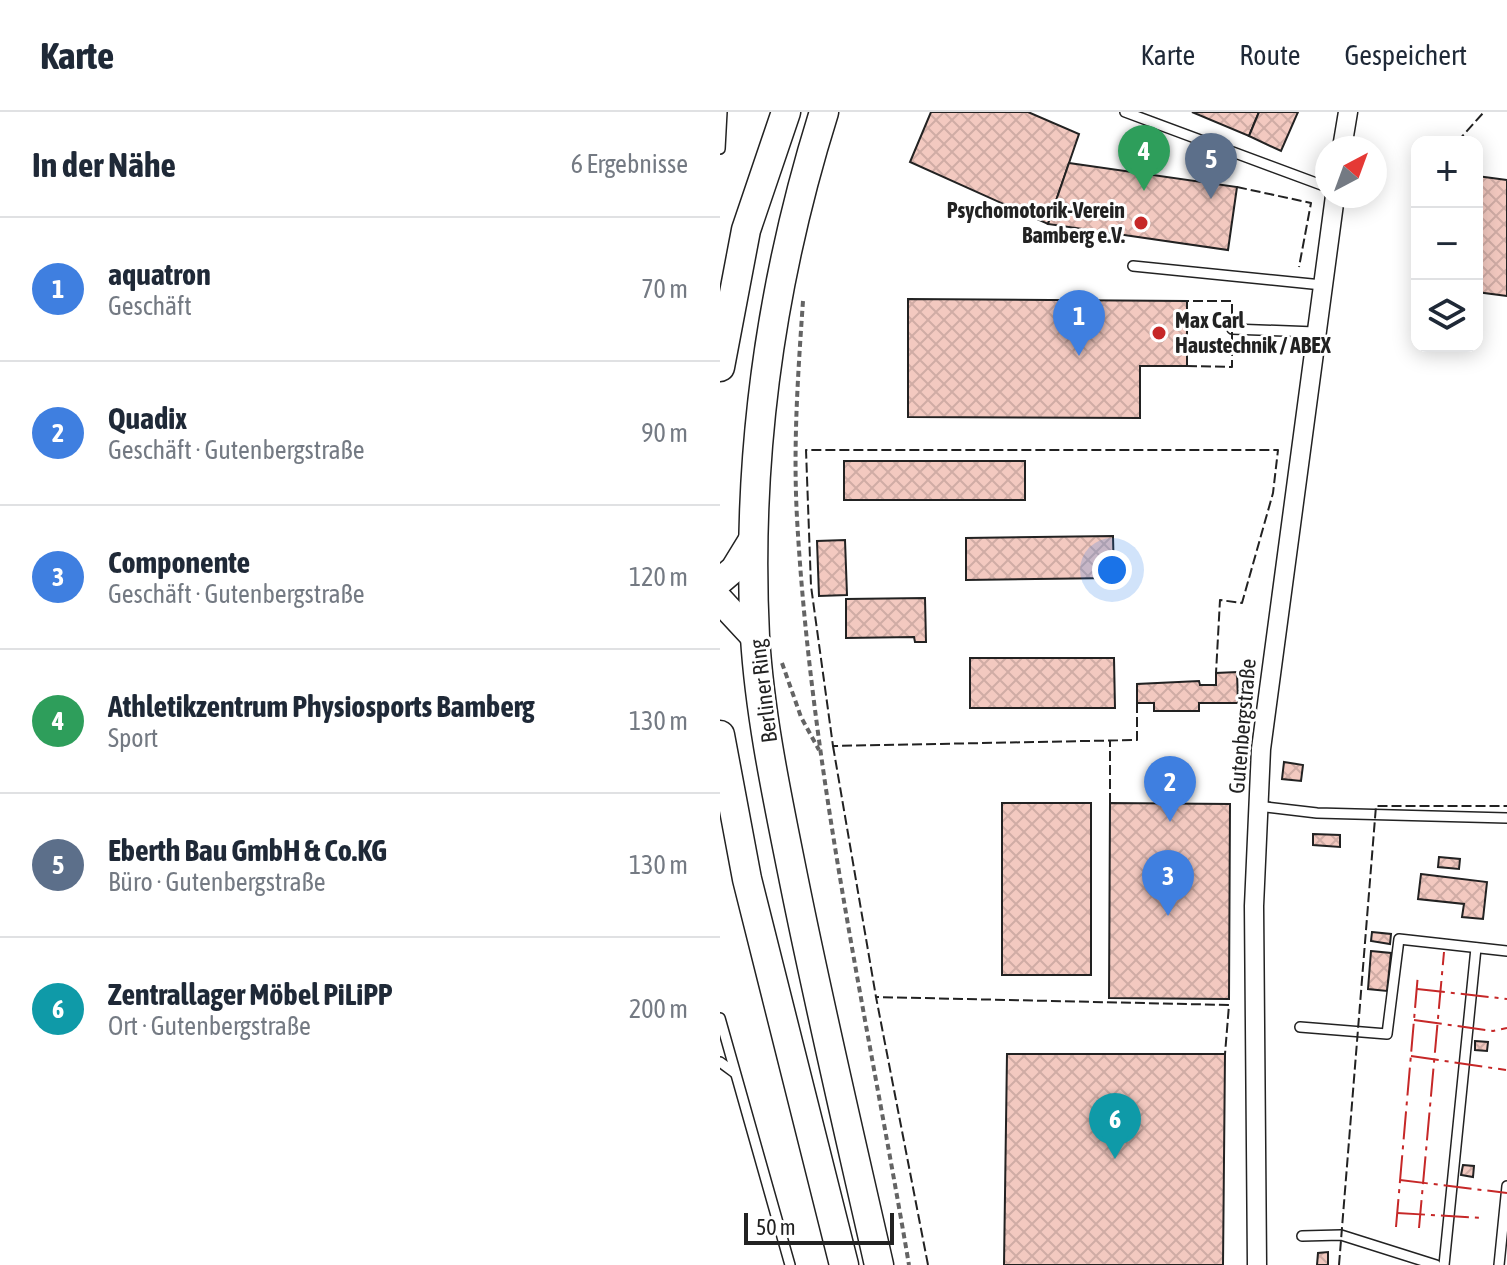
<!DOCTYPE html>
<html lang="de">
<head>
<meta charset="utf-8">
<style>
	:root { --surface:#fff; --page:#f2f2f3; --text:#1f2937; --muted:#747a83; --line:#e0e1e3; --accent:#c62828 }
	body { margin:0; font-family:"Asap Condensed",sans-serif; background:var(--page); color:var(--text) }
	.controls { position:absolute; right:24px; top:24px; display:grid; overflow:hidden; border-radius:16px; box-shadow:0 4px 20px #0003 }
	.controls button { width:72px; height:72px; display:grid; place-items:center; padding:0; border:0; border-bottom:2px solid var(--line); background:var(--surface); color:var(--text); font:40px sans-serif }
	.compass { position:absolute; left:595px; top:24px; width:72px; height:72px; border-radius:50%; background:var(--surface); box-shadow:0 4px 20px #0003; rotate:41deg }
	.scale { position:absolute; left:24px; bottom:20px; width:150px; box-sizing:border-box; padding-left:8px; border:4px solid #222; border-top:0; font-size:22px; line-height:28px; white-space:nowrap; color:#222; -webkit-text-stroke:6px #fff; paint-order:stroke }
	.you { position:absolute; left:392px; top:458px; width:28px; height:28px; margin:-20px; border:6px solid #fff; border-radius:50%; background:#1a73e8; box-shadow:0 0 0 12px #1a73e833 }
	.badge { display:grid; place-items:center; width:52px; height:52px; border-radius:50%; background:var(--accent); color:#fff; font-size:26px; font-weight:700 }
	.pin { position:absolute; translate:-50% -66px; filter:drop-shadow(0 2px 4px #0008) }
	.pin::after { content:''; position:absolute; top:42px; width:28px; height:24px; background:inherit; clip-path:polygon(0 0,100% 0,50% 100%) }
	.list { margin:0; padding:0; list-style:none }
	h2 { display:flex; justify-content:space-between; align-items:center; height:104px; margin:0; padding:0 32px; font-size:34px }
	h2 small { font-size:26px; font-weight:400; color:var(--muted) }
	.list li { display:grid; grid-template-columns:52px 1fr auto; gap:24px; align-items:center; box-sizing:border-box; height:144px; padding:0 32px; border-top:2px solid var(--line) }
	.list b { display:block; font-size:30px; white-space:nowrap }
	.list p { margin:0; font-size:26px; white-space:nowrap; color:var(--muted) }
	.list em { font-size:26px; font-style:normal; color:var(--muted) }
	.icon { flex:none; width:44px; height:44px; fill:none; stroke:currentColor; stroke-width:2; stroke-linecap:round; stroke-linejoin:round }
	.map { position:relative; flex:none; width:787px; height:1153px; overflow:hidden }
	header { display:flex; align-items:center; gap:48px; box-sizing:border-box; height:112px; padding:0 40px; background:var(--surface); border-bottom:2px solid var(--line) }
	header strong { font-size:38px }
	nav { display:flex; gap:44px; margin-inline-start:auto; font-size:28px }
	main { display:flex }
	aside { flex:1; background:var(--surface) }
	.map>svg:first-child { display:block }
	.building { fill:url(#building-cross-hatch); stroke:#222; stroke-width:2 }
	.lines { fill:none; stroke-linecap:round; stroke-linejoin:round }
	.lane-casing { stroke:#222; stroke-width:12 }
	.street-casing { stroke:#222; stroke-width:21 }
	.secondary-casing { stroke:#222; stroke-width:29 }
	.primary-casing { stroke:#222; stroke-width:31 }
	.path { stroke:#646464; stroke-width:4; stroke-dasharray:6 4; stroke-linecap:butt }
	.lane { stroke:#fff; stroke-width:9 }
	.street { stroke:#fff; stroke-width:18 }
	.secondary { stroke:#fff; stroke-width:26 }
	.primary { stroke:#fff; stroke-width:28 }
	.fence { stroke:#222; stroke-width:2; stroke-dasharray:10 4; stroke-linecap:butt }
	.power { stroke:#c62828; stroke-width:2; stroke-dasharray:28 6 4 6; stroke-linecap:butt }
	.poi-dot { fill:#c62828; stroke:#fff; stroke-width:3 }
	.labels { text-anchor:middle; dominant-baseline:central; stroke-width:6; stroke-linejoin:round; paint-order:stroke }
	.poi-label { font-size:22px; font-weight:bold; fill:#222; stroke:#fff; text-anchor:end }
	.street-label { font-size:22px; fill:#222; stroke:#fff }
</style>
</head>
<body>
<header>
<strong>Karte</strong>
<nav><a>Karte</a><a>Route</a><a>Gespeichert</a></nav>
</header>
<main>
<aside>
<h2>In der Nähe<small>6 Ergebnisse</small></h2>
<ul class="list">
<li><span class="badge" style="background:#3f7fe0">1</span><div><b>aquatron</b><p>Geschäft</p></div><em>70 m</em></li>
<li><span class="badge" style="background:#3f7fe0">2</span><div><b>Quadix</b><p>Geschäft · Gutenbergstraße</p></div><em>90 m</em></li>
<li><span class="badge" style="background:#3f7fe0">3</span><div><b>Componente</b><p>Geschäft · Gutenbergstraße</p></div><em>120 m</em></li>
<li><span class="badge" style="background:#2e9e5b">4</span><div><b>Athletikzentrum Physiosports Bamberg</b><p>Sport</p></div><em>130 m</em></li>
<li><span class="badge" style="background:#5c6f8a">5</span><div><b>Eberth Bau GmbH &amp; Co.KG</b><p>Büro · Gutenbergstraße</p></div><em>130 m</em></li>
<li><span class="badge" style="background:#0f9aa8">6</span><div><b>Zentrallager Möbel PiLiPP</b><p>Ort · Gutenbergstraße</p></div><em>200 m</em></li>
</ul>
</aside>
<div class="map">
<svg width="787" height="1153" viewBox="0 0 787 1153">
	<defs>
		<pattern id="building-cross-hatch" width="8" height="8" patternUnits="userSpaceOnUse" patternTransform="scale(2)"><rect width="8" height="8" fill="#f3c9c0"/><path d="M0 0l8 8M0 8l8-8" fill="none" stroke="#d0aca5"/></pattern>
	</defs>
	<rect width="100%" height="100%" fill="#fff"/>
	<g class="building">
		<polygon points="211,0 308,0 359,22 328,112 190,50"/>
		<polygon points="472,0 539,0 529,24"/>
		<polygon points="539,0 578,0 561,39 529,24"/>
		<polygon points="349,51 517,75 508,138 328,112"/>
		<polygon points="757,64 787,68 787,184 757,180"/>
		<polygon points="188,187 467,189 467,254 420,254 420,306 188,305"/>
		<rect x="124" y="349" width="181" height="39"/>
		<polygon points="393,424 394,466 246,468 246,426"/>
		<polygon points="125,428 127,483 99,484 97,429"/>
		<polygon points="205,486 206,530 195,530 194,525 126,526 126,487"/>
		<polygon points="250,546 394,546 395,596 250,596"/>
		<polygon points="517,560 518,591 479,591 479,599 434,599 434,591 417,591 417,572 479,569 480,573 496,573 496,561"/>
		<polygon points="564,650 583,653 581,669 562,667"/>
		<rect x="282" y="691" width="89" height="172"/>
		<polygon points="390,691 510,692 509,887 389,886"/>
		<polygon points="593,722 620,723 620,735 593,733"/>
		<polygon points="719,745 740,747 739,757 718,755"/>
		<polygon points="701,762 767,770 763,807 742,805 744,792 698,787"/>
		<polygon points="652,820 671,822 670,832 651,829"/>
		<polygon points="651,839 671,841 667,879 648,877"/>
		<polygon points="755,929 768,930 767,939 755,938"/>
		<polygon points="287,942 505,942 503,1153 284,1153"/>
		<polygon points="743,1053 754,1054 753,1065 741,1063"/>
		<polygon points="608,1140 608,1153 597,1153 598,1141"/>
	</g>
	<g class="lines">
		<defs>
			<g id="lane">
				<polyline points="405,0 607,75"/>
				<polyline points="0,37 2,0"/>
				<polyline points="413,154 602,173"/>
				<polyline points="512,217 595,220"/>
				<polyline points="538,694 597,701 787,706"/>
				<polyline points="0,906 70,1153"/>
				<polyline points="580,915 667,922 679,827 787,839"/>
				<polyline points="0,950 15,961"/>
				<polyline points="582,1124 621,1123 716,1153"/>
				<polyline points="724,1153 756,836"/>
				<polyline points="779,1153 787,1074"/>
			</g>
			<g id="street">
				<polyline points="622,36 628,0"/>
				<polyline points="537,1153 534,794 541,637 615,84"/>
			</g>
			<g id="secondary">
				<polyline points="0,469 14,457 33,426"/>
				<polyline points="0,488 36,527"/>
			</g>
			<g id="primary">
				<path d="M104 0C51 169 26 347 35 525 40 606 58 689 74 769 100 898 130 1025 159 1153"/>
				<polyline points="0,255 26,118 66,0"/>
				<polyline points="0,623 27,767 124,1153"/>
			</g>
		</defs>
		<use href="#lane" class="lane-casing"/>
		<use href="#street" class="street-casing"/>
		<use href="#secondary" class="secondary-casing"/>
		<use href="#primary" class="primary-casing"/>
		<g class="path">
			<path d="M83 189C78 261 73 333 77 406 91 657 147 905 189 1153"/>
			<polyline points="62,551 81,605 99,638"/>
		</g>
		<use href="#lane" class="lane"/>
		<use href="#street" class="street"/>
		<use href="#secondary" class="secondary"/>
		<use href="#primary" class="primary"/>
		<g class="fence">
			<polyline points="737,30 764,0"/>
			<polyline points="517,75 591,91 579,155"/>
			<polyline points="467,254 512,255 512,189 467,189"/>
			<polyline points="417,591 417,628 113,634 91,474 86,338 558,338 553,381 522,491 500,488 496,561"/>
			<polyline points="113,634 156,885"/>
			<polyline points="390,691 390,628"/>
			<polyline points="208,1153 156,885 509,893 505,942"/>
			<polyline points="619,1153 656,694 787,694"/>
		</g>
		<g class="power">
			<polyline points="697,877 787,887"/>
			<polyline points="694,908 773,919 787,916"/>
			<polyline points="691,944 786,958"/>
			<polyline points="680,1068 787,1081"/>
			<polyline points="677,1101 763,1106"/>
			<polyline points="676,1115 698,862"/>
			<polyline points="699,1116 724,840"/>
		</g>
	</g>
	<g class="poi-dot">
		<circle cx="421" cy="111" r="8"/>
		<circle cx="439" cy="221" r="8"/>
	</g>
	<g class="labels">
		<g class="poi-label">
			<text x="405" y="98">Psychomotorik-Verein<tspan x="405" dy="25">Bamberg e.V.</tspan></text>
			<text x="455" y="208" text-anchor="start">Max Carl<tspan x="455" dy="25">Haustechnik / ABEX</tspan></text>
		</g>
		<g class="street-label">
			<text transform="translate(43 579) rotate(-97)">Berliner Ring</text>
			<text transform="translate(522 614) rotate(-85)">Gutenbergstraße</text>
		</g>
	</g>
</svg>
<div class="controls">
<button>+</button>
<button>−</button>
<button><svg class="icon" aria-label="layers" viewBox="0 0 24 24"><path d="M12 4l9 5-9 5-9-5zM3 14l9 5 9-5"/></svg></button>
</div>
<svg class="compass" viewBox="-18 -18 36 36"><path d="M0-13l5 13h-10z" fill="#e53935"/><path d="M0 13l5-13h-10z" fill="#747a83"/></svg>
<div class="scale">50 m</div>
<div class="you"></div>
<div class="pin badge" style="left:359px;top:244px;background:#3f7fe0">1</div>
<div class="pin badge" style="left:450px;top:710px;background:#3f7fe0">2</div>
<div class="pin badge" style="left:448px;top:804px;background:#3f7fe0">3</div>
<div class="pin badge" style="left:424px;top:79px;background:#2e9e5b">4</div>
<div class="pin badge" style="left:491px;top:87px;background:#5c6f8a">5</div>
<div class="pin badge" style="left:395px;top:1047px;background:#0f9aa8">6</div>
</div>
</main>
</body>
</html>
